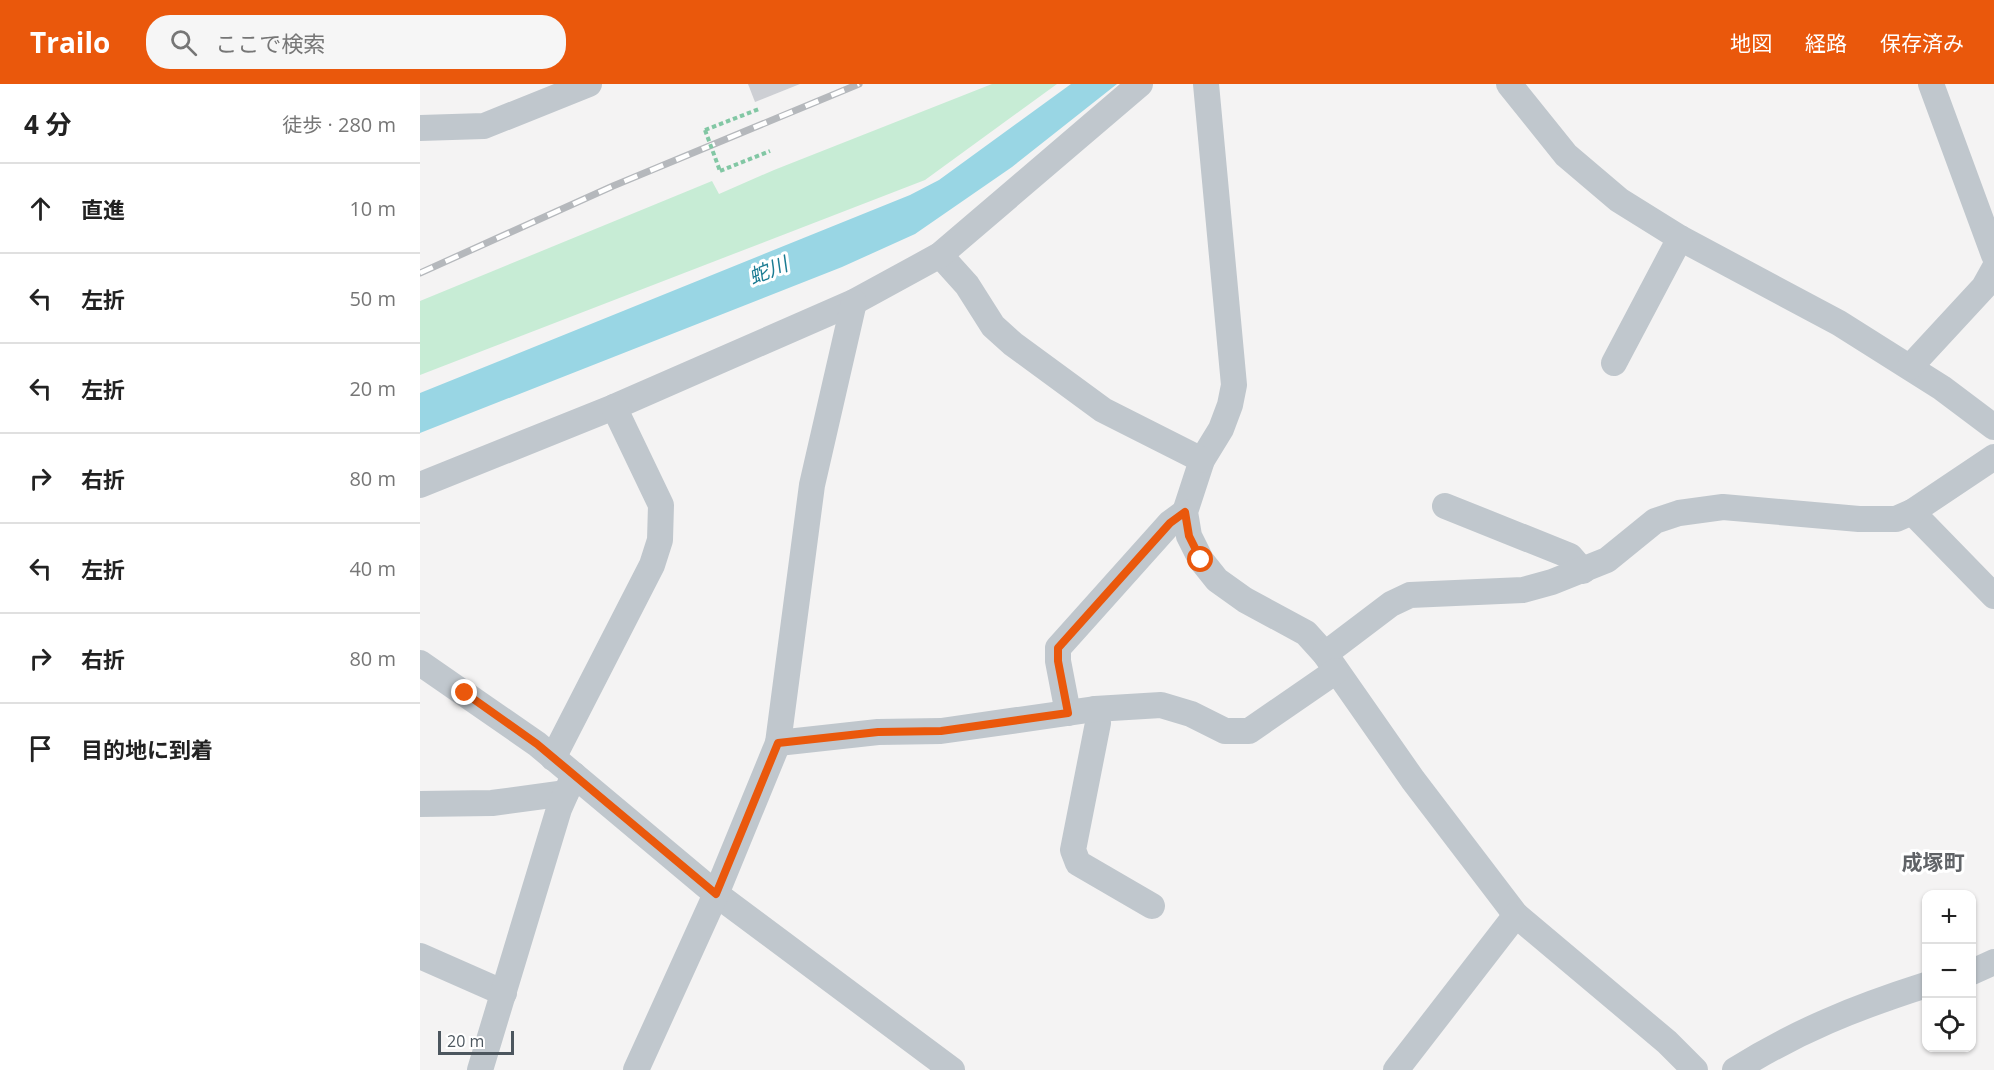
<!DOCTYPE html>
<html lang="ja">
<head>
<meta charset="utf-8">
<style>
	:root { --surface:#fff; --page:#f6f6f6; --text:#222; --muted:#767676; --line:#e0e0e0; --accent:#ea580c }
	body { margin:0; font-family:"Open Sans","Noto Sans JP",sans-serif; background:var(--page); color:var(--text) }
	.controls { position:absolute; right:18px; bottom:18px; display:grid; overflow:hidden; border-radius:12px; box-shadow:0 2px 4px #0004 }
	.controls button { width:54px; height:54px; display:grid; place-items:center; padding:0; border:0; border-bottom:2px solid var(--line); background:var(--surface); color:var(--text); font:30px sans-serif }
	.scale { position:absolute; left:18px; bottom:15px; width:76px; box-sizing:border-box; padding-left:6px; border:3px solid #4c565e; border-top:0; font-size:16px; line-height:21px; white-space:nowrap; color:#4c565e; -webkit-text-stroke:4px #fff; paint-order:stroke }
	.stop { position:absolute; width:18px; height:18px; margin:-14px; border:4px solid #ea580c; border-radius:50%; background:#fff }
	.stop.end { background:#ea580c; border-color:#fff; box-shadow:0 2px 6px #0008 }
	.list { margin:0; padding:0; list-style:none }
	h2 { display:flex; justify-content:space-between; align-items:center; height:78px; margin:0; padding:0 24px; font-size:26px }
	h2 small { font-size:20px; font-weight:400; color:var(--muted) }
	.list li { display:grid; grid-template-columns:39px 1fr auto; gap:18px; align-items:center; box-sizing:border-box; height:90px; padding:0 24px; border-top:2px solid var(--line) }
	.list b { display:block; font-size:22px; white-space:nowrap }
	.list em { font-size:20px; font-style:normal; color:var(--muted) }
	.icon { flex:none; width:33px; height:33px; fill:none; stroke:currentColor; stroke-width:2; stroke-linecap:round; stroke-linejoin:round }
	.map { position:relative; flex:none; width:1574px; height:986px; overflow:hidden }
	header { display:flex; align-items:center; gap:36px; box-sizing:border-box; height:84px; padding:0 30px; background:var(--accent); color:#fff }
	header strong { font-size:28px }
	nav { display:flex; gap:33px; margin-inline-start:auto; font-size:21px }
	.search { width:420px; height:54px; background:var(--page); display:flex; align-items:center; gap:15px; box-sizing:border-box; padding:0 21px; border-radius:24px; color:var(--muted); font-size:22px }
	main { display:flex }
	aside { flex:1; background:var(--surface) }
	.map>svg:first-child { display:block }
	.green { fill:#c7ecd5 }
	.water { fill:#99d6e4 }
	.building { fill:#cdcfd4 }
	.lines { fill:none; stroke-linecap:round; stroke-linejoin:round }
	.path { stroke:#82c7a4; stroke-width:4; stroke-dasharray:4.5 3; stroke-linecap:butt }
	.minor { stroke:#c0c7cd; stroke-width:26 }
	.rail-casing { stroke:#b5b8bc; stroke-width:7 }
	.rail { stroke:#fff; stroke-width:4.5; stroke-dasharray:14; stroke-linecap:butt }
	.path-bridge { stroke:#82c7a4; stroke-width:4; stroke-dasharray:4.5 3; stroke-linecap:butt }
	.route { stroke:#ea580c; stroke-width:8 }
	.labels { text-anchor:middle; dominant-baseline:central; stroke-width:6; stroke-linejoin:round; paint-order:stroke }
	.water-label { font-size:20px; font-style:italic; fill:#1b7c93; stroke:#fff }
	.quarter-label { font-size:21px; font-weight:bold; fill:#606367; stroke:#fff }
</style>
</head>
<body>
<header>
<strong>Trailo</strong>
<div class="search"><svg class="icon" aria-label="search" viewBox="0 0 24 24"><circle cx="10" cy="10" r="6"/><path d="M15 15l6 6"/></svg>ここで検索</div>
<nav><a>地図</a><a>経路</a><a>保存済み</a></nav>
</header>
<main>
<aside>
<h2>4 分<small>徒歩 · 280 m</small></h2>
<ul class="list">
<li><svg class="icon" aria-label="ahead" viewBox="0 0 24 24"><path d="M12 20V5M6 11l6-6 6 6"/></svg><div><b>直進</b></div><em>10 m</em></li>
<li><svg class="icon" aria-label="left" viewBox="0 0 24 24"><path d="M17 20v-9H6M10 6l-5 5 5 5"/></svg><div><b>左折</b></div><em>50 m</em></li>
<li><svg class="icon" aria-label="left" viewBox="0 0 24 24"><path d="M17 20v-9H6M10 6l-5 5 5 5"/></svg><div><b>左折</b></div><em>20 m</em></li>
<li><svg class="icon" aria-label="right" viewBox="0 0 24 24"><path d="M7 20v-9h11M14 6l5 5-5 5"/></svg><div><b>右折</b></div><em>80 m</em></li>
<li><svg class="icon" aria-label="left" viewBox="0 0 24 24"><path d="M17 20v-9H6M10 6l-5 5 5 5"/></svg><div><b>左折</b></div><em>40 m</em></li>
<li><svg class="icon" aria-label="right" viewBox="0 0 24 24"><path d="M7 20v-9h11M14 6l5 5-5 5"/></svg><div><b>右折</b></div><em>80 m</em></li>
<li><svg class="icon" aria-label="arrive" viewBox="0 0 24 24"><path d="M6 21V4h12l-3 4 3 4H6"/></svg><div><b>目的地に到着</b></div></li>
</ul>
</aside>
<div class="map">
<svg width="1574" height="986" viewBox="0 0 1574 986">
	<rect width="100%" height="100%" fill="#f4f3f3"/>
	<polygon class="green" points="572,0 637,0 505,96 0,291 0,217 292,97 299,110 354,86"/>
	<polygon class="water" points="651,0 697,0 592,83 495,150 422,183 0,349 0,309 490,111 519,96"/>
	<polygon class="building" points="328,0 380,0 335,18"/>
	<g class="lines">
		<g class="path">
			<polyline points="285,46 339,25"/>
			<polyline points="300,87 350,67"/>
		</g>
		<g class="minor">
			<polyline points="786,0 814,301 810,321 801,345 782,376 765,428 769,452 781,476 797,496 825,516 886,549 905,570 993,696 1096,831 1247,958 1275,986"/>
			<polyline points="1089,0 1146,71 1199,116 1260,154 1419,239 1522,304 1574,343"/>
			<polyline points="1511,0 1574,171"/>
			<polyline points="0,44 64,42 169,0"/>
			<polyline points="520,171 547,201 573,242 593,260 683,326 782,376"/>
			<polyline points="1194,279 1260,154"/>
			<polyline points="1490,283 1564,203 1574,185"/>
			<polyline points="1574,373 1492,428 1574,512"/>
			<polyline points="0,401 194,323 434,218 520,171 720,0"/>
			<polyline points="1025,422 1150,472 1163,487"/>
			<polyline points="905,570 971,520 990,511 1103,506 1132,498 1187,476 1235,437 1259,429 1303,423 1439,435 1476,435 1492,428"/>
			<polyline points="0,579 117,660 296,810 532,986"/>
			<polyline points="675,625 678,639 653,766 658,779 732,822"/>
			<polyline points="648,629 638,577 638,564 750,439 765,428"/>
			<polyline points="358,659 458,648 521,647 675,625 741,621 771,630 805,647 829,647 916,587"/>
			<polyline points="133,674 232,481 240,456 241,421 194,323"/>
			<polyline points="0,720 72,719 146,709"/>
			<polyline points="0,872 84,909"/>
			<polyline points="1552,888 1574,878"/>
			<polyline points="60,986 139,725 154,691"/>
			<polyline points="216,986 296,810 358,659 392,401 434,218"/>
			<polyline points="976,986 1096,831"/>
			<path d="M1315 986C1377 947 1437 923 1506 901"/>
		</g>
		<defs>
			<polyline id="rail" points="0,189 193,102 439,0"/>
		</defs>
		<use href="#rail" class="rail-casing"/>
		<use href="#rail" class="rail"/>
		<polyline class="path-bridge" points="285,46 300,87"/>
	</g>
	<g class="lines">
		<polyline class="route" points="45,609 117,660 296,810 358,659 458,648 521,647 648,629 638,577 638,564 750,439 765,428 769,452 781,476"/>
	</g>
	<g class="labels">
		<g class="water-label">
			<text transform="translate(348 186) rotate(-22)">蛇川</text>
		</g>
		<g class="quarter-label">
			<text x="1513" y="778">成塚町</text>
		</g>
	</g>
</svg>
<div class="controls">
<button>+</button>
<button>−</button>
<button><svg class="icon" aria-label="locate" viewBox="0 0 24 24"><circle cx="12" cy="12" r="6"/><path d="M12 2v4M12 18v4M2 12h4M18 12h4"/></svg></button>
</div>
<div class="scale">20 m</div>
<div class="stop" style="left:781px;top:476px"></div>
<div class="stop end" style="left:45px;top:609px"></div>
</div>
</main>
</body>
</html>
